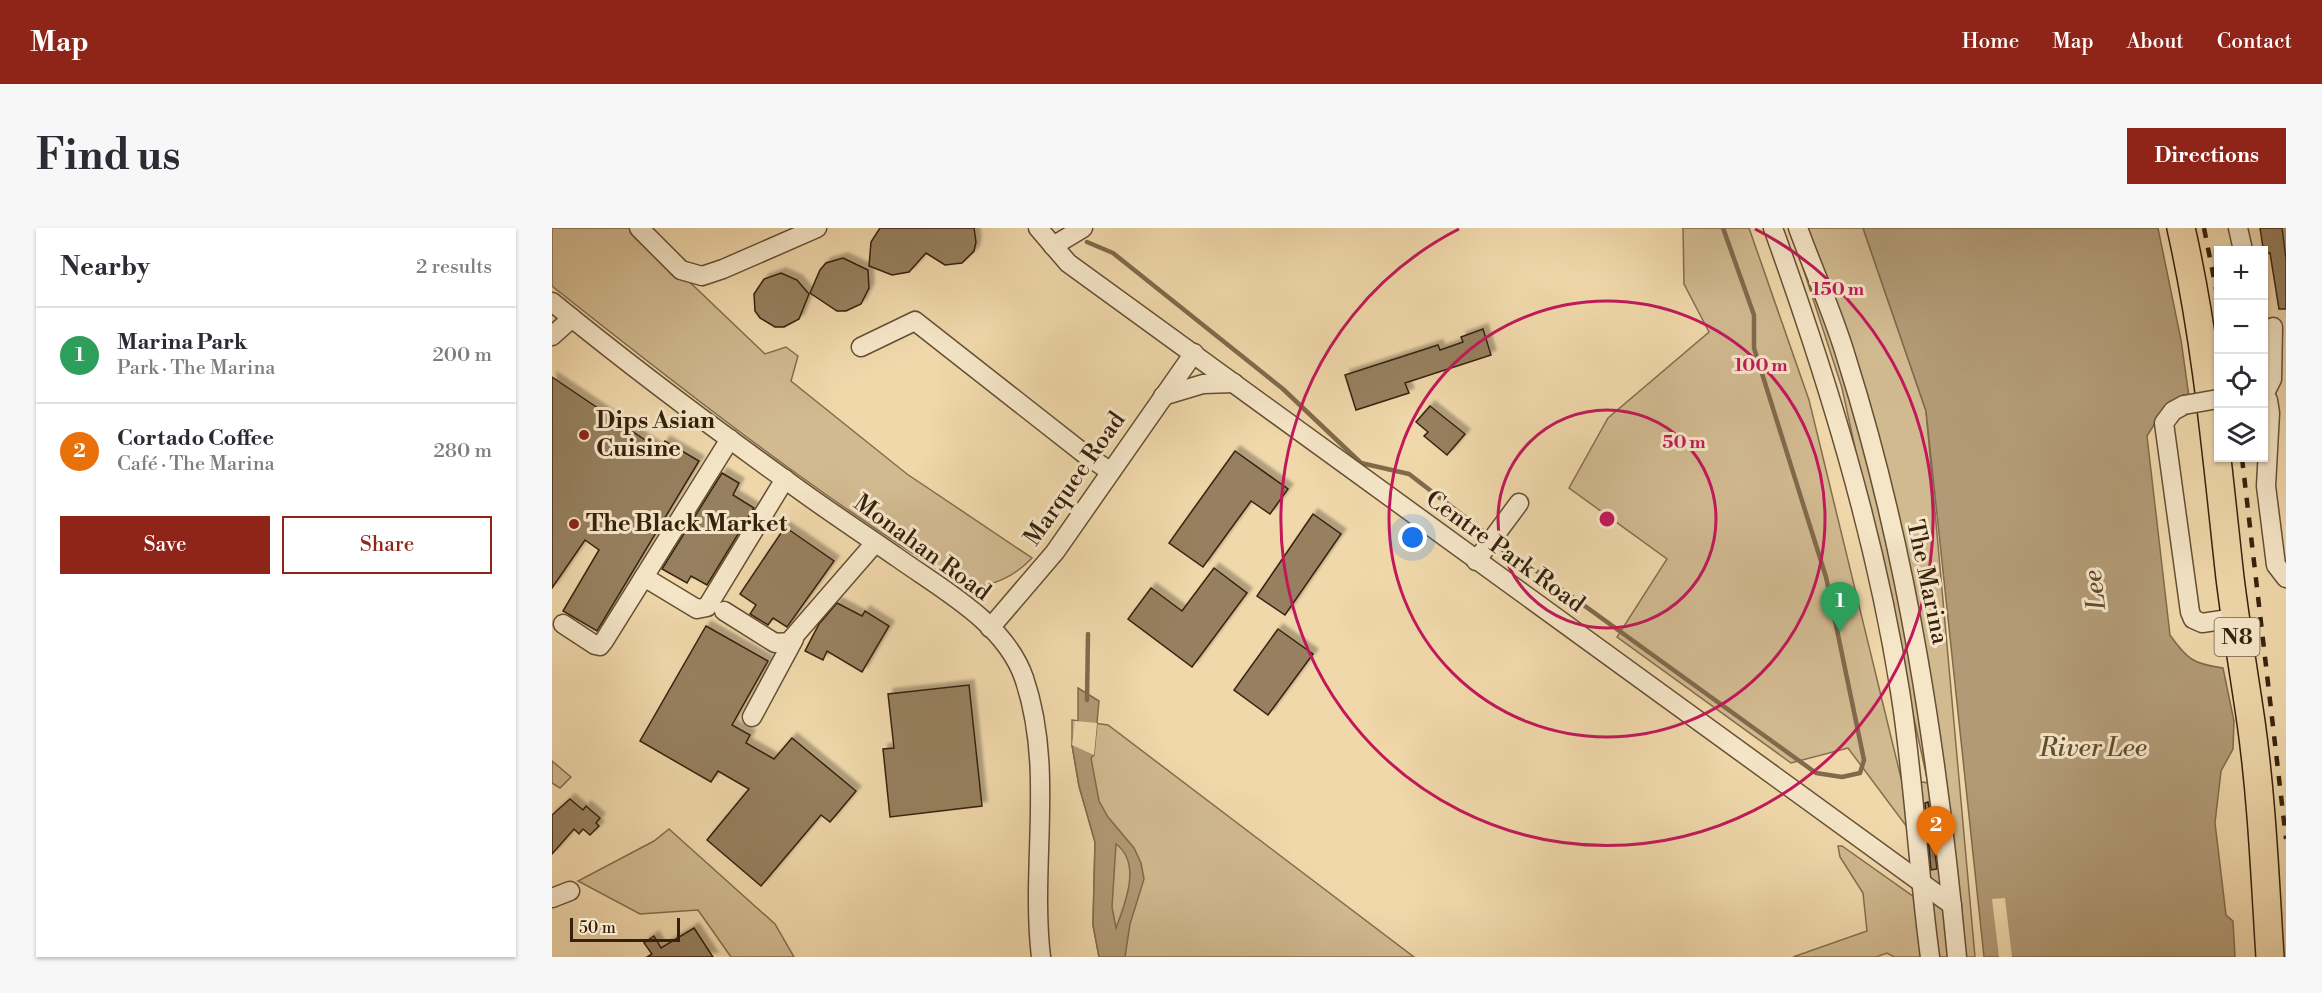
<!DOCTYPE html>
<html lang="en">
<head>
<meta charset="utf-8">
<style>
	:root { --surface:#fff; --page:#f7f7f7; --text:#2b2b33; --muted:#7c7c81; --line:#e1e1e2; --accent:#8f2418 }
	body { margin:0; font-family:"Libre Bodoni",serif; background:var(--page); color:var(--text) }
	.controls { position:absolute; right:18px; top:18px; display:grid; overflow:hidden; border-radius:0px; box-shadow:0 2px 4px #0004 }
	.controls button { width:54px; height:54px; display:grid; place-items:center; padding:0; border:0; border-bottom:2px solid var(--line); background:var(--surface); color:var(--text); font:30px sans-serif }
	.scale { position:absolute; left:18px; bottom:15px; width:110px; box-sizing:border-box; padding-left:6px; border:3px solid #37210d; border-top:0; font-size:16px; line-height:21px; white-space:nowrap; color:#37210d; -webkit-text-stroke:4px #f5e6c8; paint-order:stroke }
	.you { position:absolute; left:861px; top:310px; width:21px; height:21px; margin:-15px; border:4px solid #fff; border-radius:50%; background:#1a73e8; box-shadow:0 0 0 9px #1a73e833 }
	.badge { display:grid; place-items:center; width:39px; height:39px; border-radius:50%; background:var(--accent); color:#fff; font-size:20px; font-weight:700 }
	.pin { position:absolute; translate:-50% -50px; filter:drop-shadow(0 2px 3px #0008) }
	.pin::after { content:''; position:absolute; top:32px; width:21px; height:18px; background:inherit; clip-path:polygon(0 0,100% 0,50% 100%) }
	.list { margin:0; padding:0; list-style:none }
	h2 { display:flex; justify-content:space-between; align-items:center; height:78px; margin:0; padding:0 24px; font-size:26px }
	h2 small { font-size:20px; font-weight:400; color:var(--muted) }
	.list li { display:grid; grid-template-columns:39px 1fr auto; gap:18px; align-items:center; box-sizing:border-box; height:96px; padding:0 24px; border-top:2px solid var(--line) }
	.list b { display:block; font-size:22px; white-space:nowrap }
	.list p { margin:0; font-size:20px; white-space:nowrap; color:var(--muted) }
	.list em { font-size:20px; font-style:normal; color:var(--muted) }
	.actions { display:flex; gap:12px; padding:18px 24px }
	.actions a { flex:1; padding:14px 0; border:2px solid var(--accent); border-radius:0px; text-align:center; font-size:21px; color:var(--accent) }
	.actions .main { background:var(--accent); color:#fff }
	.icon { flex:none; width:33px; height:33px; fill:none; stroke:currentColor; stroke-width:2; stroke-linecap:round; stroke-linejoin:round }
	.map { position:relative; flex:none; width:1734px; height:729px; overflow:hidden; border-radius:0px }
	header { display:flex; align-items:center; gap:36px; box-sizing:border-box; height:84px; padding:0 30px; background:var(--accent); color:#fff }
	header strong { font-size:28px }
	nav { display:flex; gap:33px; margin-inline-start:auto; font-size:21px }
	.intro { display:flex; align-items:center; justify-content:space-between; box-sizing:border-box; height:144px; padding:0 36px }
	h1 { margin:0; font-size:42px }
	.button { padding:15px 27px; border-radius:0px; background:var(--accent); color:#fff; font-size:21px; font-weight:700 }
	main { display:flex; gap:36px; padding:0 36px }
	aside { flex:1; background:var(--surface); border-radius:0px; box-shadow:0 2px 4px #0004 }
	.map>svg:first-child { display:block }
	.green { fill:#d1b990; stroke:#846d4e; stroke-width:1.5 }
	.water { fill:#b19a75; stroke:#806a4b; stroke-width:1.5; fill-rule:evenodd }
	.pier { fill:#f0d8ab }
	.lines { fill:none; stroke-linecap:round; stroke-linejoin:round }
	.stream { stroke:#806a4b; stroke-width:4.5 }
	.building { fill:#97805f; stroke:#37210d; stroke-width:1.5; filter:url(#shadow) }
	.minor-casing { stroke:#654f34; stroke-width:21 }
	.highway-casing { stroke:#37210d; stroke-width:30 }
	.minor { stroke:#f5e6c8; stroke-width:18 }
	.highway { stroke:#f0d8ab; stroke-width:27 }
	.rail { stroke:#37210d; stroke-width:4.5; stroke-dasharray:10 10; stroke-linecap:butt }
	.minor-bridge-casing { stroke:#654f34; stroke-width:21; stroke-linecap:butt }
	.minor-bridge { stroke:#f5e6c8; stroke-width:18 }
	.ring { fill:none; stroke:#c2185b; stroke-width:3 }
	.poi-dot { fill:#8f2418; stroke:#f5e6c8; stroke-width:2 }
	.labels { text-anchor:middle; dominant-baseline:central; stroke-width:6; stroke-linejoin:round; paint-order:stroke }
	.shield { fill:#f5e6c8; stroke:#705c45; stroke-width:1.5 }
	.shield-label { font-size:22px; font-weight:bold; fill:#37210d }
	.poi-label { font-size:24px; font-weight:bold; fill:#37210d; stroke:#f5e6c8; text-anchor:start }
	.street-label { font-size:24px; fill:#37210d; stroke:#f5e6c8 }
	.water-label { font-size:26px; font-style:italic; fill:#624b31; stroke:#f5e6c8 }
	.centre { fill:#c2185b; stroke:#f5e6c8; stroke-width:3 }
	.ring-label { font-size:18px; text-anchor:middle; font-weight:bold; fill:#c2185b; stroke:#f5e6c8; stroke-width:6; stroke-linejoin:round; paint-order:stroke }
</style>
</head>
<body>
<header>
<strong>Map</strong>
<nav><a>Home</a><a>Map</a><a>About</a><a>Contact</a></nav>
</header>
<div class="intro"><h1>Find us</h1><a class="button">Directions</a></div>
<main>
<aside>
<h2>Nearby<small>2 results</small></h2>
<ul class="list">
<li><span class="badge" style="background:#2e9e5b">1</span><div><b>Marina Park</b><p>Park · The Marina</p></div><em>200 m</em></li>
<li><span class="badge" style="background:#e8710a">2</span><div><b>Cortado Coffee</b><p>Café · The Marina</p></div><em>280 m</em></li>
</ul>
<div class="actions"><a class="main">Save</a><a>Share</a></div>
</aside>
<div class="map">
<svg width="1734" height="729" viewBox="0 0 1734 729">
	<defs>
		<filter id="shadow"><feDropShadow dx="5" dy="-5" stdDeviation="1.5" flood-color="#0004"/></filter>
	</defs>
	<rect width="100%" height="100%" fill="#f0d8ab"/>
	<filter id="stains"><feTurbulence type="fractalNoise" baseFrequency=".00333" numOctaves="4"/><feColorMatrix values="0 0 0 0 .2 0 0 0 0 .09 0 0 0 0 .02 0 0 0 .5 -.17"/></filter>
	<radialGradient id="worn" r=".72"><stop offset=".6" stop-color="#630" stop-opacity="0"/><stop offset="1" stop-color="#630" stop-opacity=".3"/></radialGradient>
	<g class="green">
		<path d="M0 0H81L213 126 234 119 246 128 239 153 355 246 480 330C461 350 443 356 417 361 270 271 135 165 0 58Z"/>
		<polygon points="1131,0 1197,0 1257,172 1349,550 1376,555 1290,160 1238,0 1311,0 1374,183 1423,729 1379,729 1361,607 1296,520 1239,535 1065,409 1115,331 1017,260 1056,190 1157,104 1132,56"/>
		<polygon points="520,492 556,497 862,729 547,729 541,697 543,614 527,558 520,517"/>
		<polygon points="0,533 19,549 8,560 0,555"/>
		<polygon points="117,601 223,696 242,729 179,729 146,682 88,686 26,653 102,613"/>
		<polygon points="1286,618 1290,618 1362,669 1371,723 1369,729 1342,729 1335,725 1324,729 1241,729 1315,703 1311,665 1288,629"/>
	</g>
	<g class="water">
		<path d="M1311 0H1606L1629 112 1639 183 1605 192 1595 208 1618 407C1635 431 1641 436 1671 440L1682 493 1681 521 1669 543 1663 595 1674 687 1681 693 1683 729H1432L1374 183Z"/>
		<path d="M526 460 547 473 542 527 539 530 547 573 556 589 582 620 589 635 592 651 578 696 573 729H547L541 697 543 614 527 558 520 517 526 493ZM564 616C590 635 573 676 564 700L560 679Z"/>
	</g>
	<g class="pier">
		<polygon points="523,493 545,495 542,527 520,517"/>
		<polygon points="1453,670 1460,729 1447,729 1440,671"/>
	</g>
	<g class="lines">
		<g class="stream">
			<polyline points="535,14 561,25 731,161 809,235 857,246 931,303"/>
			<polyline points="950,318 1264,545 1290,549 1308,545 1312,532 1274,349 1202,120 1202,87 1171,0"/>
			<polyline points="535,472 536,406"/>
		</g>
	</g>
	<g class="building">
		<polygon points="328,0 422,0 424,14 422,23 410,35 393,37 374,25 357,44 340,47 317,38 319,14"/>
		<polygon points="1708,0 1730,0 1734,31 1734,81 1727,81 1718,25 1712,26"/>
		<polygon points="291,30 316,42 317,60 309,76 294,83 285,83 258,65 268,42 274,35"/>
		<polygon points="229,45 245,52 257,66 247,91 232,99 223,99 208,90 203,83 202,66 212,51"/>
		<polygon points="931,101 939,127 853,155 857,165 804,182 793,147 886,117 888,122 911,114 909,109"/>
		<polygon points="0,149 108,222 113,213 147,233 45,403 11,383 47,322 33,312 0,360"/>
		<polygon points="878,178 913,206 895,227 872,208 876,204 864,194"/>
		<polygon points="683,223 736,261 718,286 699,273 651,339 617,315"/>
		<polygon points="170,245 187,255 181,267 202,280 155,357 139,348 135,355 110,341"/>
		<polygon points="761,286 789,306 733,387 705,368"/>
		<polygon points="233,299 282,333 235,399 221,390 216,397 198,386 204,377 188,366"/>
		<polygon points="662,340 695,365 640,439 576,391 599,360 630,383"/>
		<polygon points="285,375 310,388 313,383 337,398 310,444 275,423 271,432 253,423 267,396"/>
		<polygon points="154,398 216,433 180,497 198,507 194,515 222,531 240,510 304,563 278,594 269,587 209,658 155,612 197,561 166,543 159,554 88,513"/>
		<polygon points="726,401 761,426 716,487 682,462"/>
		<polygon points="417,457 430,578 338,589 331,521 342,520 336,466"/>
		<polygon points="18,571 31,582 34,578 48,590 44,595 47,598 38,607 31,601 27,606 22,601 0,626 0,587"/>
		<polygon points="1376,574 1377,579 1385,641 1379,642 1373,575"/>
		<polygon points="142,700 161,729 95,729 100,726 92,715 102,708 109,720"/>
	</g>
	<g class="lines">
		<defs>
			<g id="minor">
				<polyline points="87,0 129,42 150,48 171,41 265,0"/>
				<polyline points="486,0 516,35 1400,677"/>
				<path d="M1221 0C1275 150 1323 305 1348 463 1362 551 1366 641 1378 729"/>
				<path d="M1246 0C1262 44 1282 87 1295 132 1356 325 1386 528 1405 729"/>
				<polyline points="1686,0 1691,22"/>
				<polyline points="501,18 531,0"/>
				<path d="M0 74C77 137 157 197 238 255 273 281 310 305 346 330 391 362 453 395 472 450 503 541 478 636 489 729"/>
				<polyline points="0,108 20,90"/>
				<polyline points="309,119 363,93 535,228 558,243"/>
				<polyline points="1712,167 1716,172 1718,185 1714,258 1724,337 1734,350"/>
				<polyline points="1712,167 1720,151 1721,99"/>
				<polyline points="611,168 651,156 682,155"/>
				<polyline points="1632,177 1621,183 1612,195 1638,384 1641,391 1650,395 1683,390"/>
				<polyline points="924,333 967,275"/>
				<polyline points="92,349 145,381 155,379 233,251"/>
				<polyline points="172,383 223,415 237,414 323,315"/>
				<polyline points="11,396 43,417 48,418 52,413 178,211"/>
				<polyline points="438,400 503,324 642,125"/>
				<polyline points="200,489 242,411"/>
				<polyline points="0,670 18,663"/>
			</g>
			<path id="highway" d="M1629 0C1655 115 1665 233 1678 350 1684 398 1692 446 1699 494 1710 572 1713 651 1718 729"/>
		</defs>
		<use href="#minor" class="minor-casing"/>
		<use href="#highway" class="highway-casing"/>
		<use href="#minor" class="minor"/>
		<use href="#highway" class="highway"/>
		<g class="rail">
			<polyline points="1652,0 1666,71"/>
			<polyline points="1690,230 1734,611"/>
		</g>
		<defs>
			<polyline id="minor-bridge" points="1632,177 1666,171"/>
		</defs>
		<use href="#minor-bridge" class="minor-bridge-casing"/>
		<use href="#minor-bridge" class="minor-bridge"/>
	</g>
	<g class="ring">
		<circle cx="1055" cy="291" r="109"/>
		<circle cx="1055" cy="291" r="218"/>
		<path d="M1203 1A326 326 0 1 1 907 1"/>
	</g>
	<g class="poi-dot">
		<circle cx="32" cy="207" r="6"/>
		<circle cx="22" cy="296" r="6"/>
	</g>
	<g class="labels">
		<rect class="shield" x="1662.5" y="390" width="45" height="38" rx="4.5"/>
		<g class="shield-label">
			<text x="1685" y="409">N8</text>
		</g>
		<g class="poi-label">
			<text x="44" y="193">Dips Asian<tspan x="44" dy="28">Cuisine</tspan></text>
			<text x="34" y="296">The Black Market</text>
		</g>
		<g class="street-label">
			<text transform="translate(523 251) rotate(-55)">Marquee Road</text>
			<text transform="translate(370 320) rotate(36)">Monahan Road</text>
			<text transform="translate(953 324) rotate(36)">Centre Park Road</text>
			<text transform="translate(1375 354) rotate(78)">The Marina</text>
		</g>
		<g class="water-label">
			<text transform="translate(1543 362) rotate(-97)">Lee</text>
			<text x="1541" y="520">River Lee</text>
		</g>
	</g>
	<circle cx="1055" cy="291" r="9" class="centre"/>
	<g class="ring-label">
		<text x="1286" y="67">150 m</text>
		<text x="1209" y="143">100 m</text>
		<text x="1132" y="220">50 m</text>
	</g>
	<rect width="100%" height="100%" filter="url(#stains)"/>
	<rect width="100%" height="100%" fill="url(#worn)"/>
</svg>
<div class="controls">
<button>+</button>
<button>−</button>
<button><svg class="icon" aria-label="locate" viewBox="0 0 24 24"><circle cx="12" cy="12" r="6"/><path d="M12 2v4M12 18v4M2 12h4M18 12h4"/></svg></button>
<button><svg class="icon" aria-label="layers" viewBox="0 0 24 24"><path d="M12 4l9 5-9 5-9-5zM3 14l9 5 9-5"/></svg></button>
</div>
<div class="scale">50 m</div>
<div class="you"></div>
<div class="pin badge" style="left:1288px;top:404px;background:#2e9e5b">1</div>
<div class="pin badge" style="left:1384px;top:628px;background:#e8710a">2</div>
</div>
</main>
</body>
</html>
